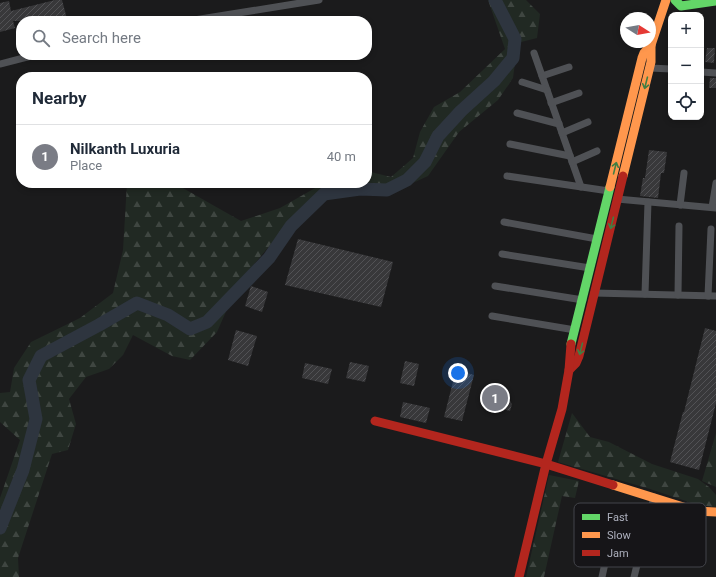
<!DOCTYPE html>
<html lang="en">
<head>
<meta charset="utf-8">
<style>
	:root { --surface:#fff; --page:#f6f6f7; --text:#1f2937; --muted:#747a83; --line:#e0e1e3; --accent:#7a7c85 }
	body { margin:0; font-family:Roboto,sans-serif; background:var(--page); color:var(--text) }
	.controls { position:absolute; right:12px; top:12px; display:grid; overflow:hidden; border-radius:8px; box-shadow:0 2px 6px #0003 }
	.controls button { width:36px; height:36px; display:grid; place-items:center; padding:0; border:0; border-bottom:1px solid var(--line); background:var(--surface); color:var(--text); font:20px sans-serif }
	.compass { position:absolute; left:620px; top:12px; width:36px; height:36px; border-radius:50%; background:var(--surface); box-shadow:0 2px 6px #0003; rotate:101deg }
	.you { position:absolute; left:458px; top:373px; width:14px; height:14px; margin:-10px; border:3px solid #fff; border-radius:50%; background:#1a73e8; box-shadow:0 0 0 6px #1a73e833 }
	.badge { display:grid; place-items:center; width:26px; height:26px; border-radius:50%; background:var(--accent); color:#fff; font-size:13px; font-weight:700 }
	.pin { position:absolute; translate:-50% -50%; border:2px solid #fff; box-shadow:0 1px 4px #0006 }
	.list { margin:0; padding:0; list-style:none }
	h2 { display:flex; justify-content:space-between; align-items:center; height:52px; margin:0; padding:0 16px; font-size:17px }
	h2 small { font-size:13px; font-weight:400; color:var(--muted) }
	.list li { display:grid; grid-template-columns:26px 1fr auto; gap:12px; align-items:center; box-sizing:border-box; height:64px; padding:0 16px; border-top:1px solid var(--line) }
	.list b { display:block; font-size:15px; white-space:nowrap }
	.list p { margin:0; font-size:13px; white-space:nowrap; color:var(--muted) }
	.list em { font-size:13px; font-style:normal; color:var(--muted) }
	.icon { flex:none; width:22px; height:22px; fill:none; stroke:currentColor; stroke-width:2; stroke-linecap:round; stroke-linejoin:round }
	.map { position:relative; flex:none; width:716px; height:577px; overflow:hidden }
	.search { position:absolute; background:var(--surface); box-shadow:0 2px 6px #0003; left:16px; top:16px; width:356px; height:44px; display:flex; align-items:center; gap:10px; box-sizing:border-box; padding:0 14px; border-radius:16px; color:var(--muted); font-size:15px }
	.panel { position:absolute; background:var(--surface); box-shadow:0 2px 6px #0003; left:16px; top:72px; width:356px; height:116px; border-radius:16px }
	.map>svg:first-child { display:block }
	.forest { fill:url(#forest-firs) }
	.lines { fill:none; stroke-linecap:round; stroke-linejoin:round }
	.river { stroke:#2e353f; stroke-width:13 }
	.building { fill:url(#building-hatch) }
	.street { stroke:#4f5155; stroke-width:7 }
	.fast { stroke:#63d668; stroke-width:9 }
	.slow { stroke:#ff974d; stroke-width:9 }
	.jam { stroke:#b3261e; stroke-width:9 }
	.oneway { stroke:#407f44 }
	.key { fill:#161518; stroke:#43444a; stroke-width:1 }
	.key-label { font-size:11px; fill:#adb0bd }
</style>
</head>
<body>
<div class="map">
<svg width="716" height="577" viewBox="0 0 716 577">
	<defs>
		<pattern id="forest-firs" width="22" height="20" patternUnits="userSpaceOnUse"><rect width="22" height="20" fill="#212923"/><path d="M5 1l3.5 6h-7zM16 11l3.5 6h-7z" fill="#3f4641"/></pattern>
		<pattern id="building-hatch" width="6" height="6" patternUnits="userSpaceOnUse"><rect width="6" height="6" fill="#38383a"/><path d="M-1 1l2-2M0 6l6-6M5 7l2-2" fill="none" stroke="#525255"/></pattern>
	</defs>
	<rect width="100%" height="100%" fill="#1b1b1c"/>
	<g class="forest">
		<polygon points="488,0 526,0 540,14 537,38 521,42 517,48 513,78 498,100 459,132 428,176 393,192 362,183 367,183 367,171 391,177 413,158 420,132 434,107 460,92 505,49"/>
		<polygon points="127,183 174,183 241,221 280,208 324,183 356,183 323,191 303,209 271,244 239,282 217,332 190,360 172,356 133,335 123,355 109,369 86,377 69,399 76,424 68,450 52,454 18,558 19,577 0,577 0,498 20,440 0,422 0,393 10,392 14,368 31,342 80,318 113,293 123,250"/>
		<polygon points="572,413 590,437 609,442 652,464 698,479 709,487 716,495 716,507 698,505 650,489 558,462"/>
		<polygon points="716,433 716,487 702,481"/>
		<polygon points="549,475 579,481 575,498 562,496 544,577 526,577"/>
	</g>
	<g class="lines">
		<polyline class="river" points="0,528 23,470 36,419 29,380 41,356 99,325 137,303 168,315 190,329 207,322 269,258 291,226 324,194 360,189 387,190 407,180 425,162 438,136 461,111 494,81 513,58 515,39 495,0"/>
	</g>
	<g class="building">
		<polygon points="55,0 62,0 67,19 61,21 13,21 15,28 0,32 0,3 9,1 11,11"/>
		<polygon points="707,48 715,48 714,63 705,62"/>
		<polygon points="710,78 716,78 716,88 709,88"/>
		<polygon points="649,150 667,152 664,173 661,173 658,198 640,196 643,178 645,178"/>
		<polygon points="298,239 393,262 381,307 285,285"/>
		<polygon points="251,286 268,292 262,312 245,306"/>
		<polygon points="705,328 716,331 716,403 699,470 670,462 683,412 684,412"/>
		<polygon points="236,330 257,336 248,366 228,360"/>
		<polygon points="405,361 419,364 414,386 400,383"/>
		<polygon points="350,362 369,366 365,382 346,378"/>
		<polygon points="305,363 332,369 328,384 302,378"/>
		<polygon points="456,370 474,375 462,421 444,417"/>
		<polygon points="484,388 505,394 512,404 510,411 480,403"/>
		<polygon points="403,402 430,408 426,423 400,417"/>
	</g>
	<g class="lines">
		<g class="street">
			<polyline points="188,21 319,0"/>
			<polyline points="534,53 581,187"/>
			<polyline points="0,64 35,55"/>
			<polyline points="650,68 671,69"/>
			<polyline points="701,72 716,73"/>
			<polyline points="542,76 569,67"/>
			<polyline points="522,82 547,90"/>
			<polyline points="551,103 579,93"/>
			<polyline points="517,113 559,124"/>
			<polyline points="562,133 588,122"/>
			<polyline points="510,144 570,156"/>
			<polyline points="572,162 597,151"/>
			<polyline points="507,176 609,191"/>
			<polyline points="617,199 716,208"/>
			<polyline points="680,205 684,173"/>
			<polyline points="712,207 716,183"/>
			<polyline points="504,222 597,239"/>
			<polyline points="502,254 590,268"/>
			<polyline points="495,286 583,300"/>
			<polyline points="594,293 716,296"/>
			<polyline points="645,294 648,202"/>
			<polyline points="678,295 679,226"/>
			<polyline points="708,296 711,229"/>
			<polyline points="492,316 575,330"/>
			<polyline points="616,546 674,559"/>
			<polyline points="602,577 611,536"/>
			<polyline points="634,577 654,497"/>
		</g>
		<g class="fast">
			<polyline points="675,0 681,6 716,1"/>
			<polyline points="571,344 610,187"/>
		</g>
		<g class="slow">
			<polyline points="623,176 651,62 651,45"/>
			<polyline points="610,187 642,58 644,53 651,45 666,0"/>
			<polyline points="613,485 696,511 716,512"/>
		</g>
		<g class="jam">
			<polyline points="569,370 576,363 579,356 623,176"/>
			<polyline points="375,421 546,464 613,485"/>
			<polyline points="519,577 546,464 562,409 569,370 571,344"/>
		</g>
	</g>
	<defs><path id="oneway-shaft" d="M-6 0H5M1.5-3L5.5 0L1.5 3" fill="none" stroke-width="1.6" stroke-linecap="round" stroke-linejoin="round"/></defs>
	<g class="oneway">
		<use href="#oneway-shaft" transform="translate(646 83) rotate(104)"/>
		<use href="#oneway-shaft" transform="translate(615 168) rotate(-76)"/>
		<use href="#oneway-shaft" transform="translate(612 223) rotate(104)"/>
		<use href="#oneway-shaft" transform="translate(581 349) rotate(104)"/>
	</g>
	<rect x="574" y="503" width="132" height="64" rx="6" class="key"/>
	<rect x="582" y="514" width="18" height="6" fill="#63d668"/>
	<rect x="582" y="532" width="18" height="6" fill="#ff974d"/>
	<rect x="582" y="550" width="18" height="6" fill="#b3261e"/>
	<g class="key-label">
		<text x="607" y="521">Fast</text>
		<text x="607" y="539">Slow</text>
		<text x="607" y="557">Jam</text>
	</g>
</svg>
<div class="controls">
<button>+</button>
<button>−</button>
<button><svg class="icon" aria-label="locate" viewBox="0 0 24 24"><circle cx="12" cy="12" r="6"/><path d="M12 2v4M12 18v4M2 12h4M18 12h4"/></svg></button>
</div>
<svg class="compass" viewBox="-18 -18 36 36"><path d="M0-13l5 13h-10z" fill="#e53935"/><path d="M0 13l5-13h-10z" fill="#747a83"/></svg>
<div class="you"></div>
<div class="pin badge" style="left:495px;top:398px">1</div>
<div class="search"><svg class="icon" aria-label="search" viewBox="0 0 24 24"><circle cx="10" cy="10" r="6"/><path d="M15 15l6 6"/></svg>Search here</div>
<section class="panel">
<h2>Nearby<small></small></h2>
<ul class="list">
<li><span class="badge">1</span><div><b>Nilkanth Luxuria</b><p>Place</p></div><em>40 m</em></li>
</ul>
</section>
</div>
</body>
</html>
